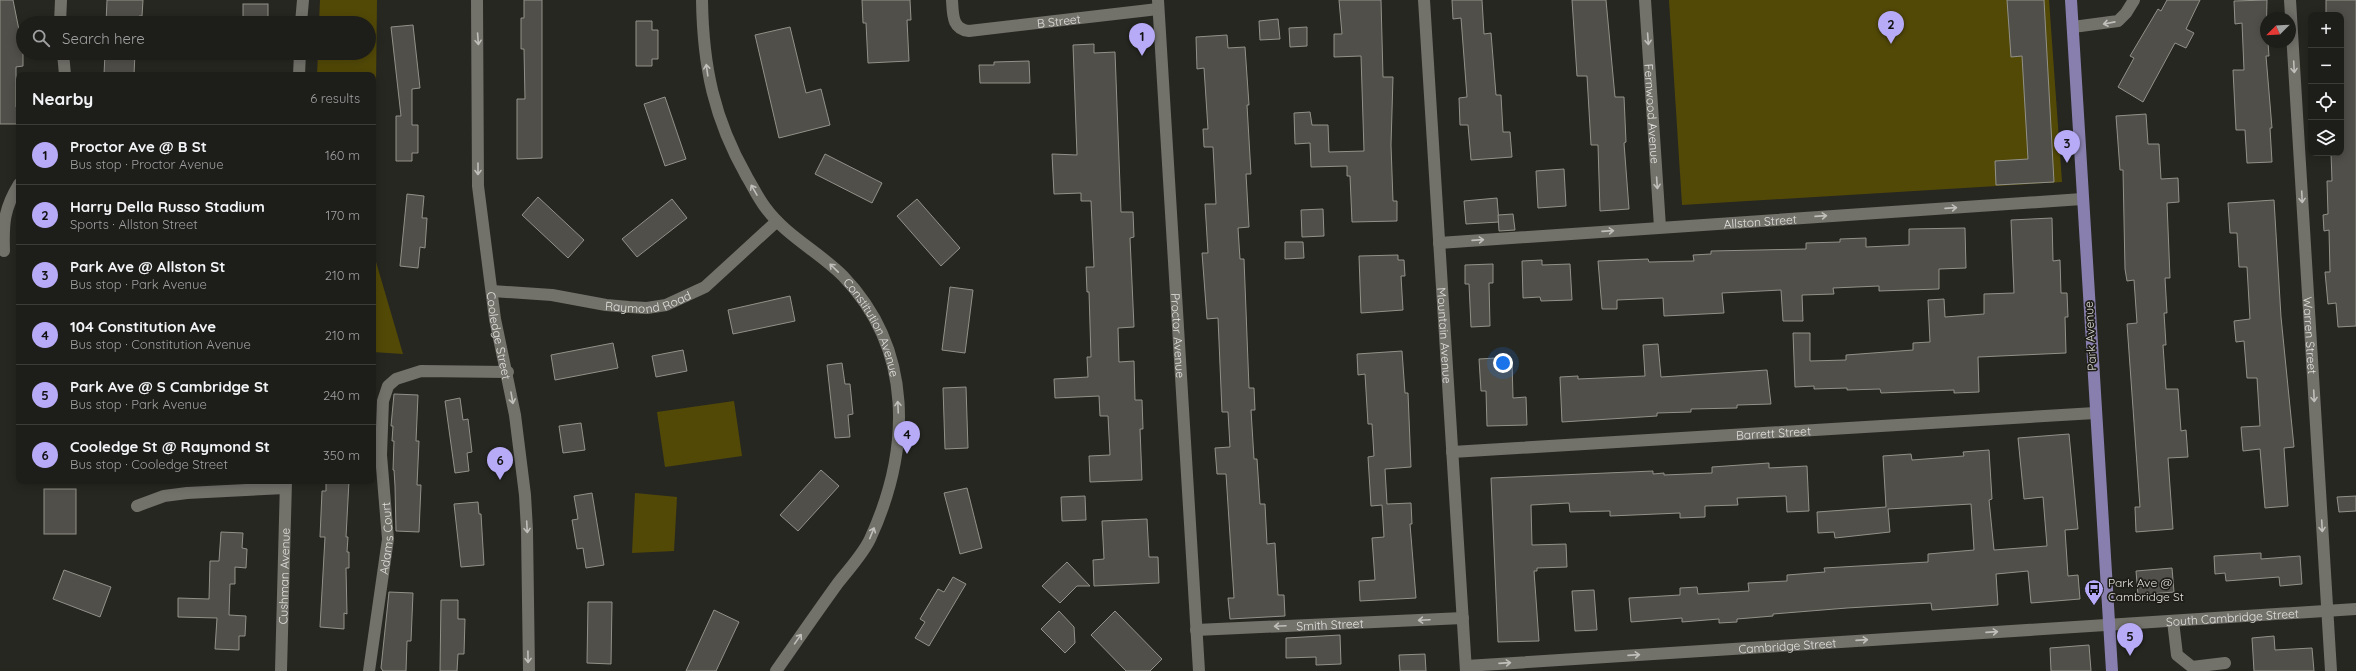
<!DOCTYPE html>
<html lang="en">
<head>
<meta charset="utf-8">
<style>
	:root { --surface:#1d1d19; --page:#252622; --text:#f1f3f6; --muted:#a0a2a2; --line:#3b3b38; --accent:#b7abf8 }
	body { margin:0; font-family:Quicksand,sans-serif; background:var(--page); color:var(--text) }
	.controls { position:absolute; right:12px; top:12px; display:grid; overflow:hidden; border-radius:8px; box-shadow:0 2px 10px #0003 }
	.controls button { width:36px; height:36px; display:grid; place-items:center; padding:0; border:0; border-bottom:1px solid var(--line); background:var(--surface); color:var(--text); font:20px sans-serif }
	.compass { position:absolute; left:2260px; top:12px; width:36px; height:36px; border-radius:50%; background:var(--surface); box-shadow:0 2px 10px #0003; rotate:246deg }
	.you { position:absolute; left:1503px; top:363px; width:14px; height:14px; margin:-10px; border:3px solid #fff; border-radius:50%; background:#1a73e8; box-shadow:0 0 0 6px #1a73e833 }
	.badge { display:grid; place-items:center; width:26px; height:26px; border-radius:50%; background:var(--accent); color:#111; font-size:13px; font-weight:700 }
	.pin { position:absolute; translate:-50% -33px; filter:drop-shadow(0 1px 2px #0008) }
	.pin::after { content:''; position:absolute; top:21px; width:14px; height:12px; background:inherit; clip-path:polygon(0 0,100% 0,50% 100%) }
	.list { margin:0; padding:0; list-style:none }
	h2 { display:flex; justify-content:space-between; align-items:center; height:52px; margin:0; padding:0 16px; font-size:17px }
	h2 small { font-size:13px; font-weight:400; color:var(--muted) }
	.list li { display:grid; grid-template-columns:26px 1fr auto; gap:12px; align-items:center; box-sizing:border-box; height:60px; padding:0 16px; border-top:1px solid var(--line) }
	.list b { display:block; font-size:15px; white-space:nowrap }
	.list p { margin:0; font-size:13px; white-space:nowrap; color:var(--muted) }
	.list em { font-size:13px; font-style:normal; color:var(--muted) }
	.icon { flex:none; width:22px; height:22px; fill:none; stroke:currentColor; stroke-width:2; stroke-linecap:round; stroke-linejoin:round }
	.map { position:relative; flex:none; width:2356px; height:671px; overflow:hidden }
	.search { position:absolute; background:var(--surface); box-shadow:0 2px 10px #0003; left:16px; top:16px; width:360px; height:44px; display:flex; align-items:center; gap:10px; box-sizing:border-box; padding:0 14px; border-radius:22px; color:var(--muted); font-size:15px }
	.panel { position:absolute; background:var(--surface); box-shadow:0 2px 10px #0003; left:16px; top:72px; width:360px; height:412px; border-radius:8px }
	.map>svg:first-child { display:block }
	.green { fill:#524907 }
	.building { fill:#504f49; stroke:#929189 }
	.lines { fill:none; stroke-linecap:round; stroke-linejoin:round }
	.minor { stroke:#72716a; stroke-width:12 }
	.major { stroke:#887fae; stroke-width:12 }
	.oneway { stroke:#c0bfba }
	.labels { text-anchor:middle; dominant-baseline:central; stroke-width:3.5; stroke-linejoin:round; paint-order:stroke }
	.street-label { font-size:12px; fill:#e2e1dd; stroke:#1e1d17 }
	.poi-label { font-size:12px; fill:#e2e1dd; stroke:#1e1d17; text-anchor:start }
</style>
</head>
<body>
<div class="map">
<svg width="2356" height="671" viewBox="0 0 2356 671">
	<rect width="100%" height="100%" fill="#272721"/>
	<g class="green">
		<polygon points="320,0 377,0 374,255 403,354 373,352 373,75 317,75 318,53 369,53 369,23 319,23"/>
		<polygon points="1669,0 2049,0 2062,182 1682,205"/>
		<polygon points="734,401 742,456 665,467 657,412"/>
		<polygon points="635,493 677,497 674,551 632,553"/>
	</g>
	<g class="building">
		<polygon points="0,0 13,0 23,50 23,66 16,67 16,107 19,107 19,124 0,124"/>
		<polygon points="107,0 143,0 142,16 139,16 138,23 106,23"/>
		<polygon points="524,0 542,0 542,158 517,159 517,99 525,99 524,49 521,49 521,18 524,18"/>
		<polygon points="862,0 910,0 911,20 907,20 909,61 868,63 866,23 863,23"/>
		<polygon points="1339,0 1381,0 1383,77 1393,77 1391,145 1393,201 1397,201 1397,221 1352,222 1350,176 1347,176 1347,166 1311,167 1310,143 1295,144 1294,113 1310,112 1312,125 1328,125 1329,152 1364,151 1361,56 1334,57 1334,34 1342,34"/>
		<polygon points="1452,0 1482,0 1484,34 1491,33 1496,95 1501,95 1503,132 1510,132 1512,157 1471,160 1468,125 1460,125 1459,98 1467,97 1461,18 1453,19"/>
		<polygon points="1572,0 1606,0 1615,97 1624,97 1626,142 1624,143 1629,209 1600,211 1598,145 1591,145 1587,76 1577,76"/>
		<polygon points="2007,0 2044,0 2054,182 1996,185 1995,161 2028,159 2022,56 2011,57"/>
		<polygon points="2167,0 2200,0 2186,29 2194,33 2186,48 2175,43 2143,102 2118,87 2134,58 2130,56 2158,9 2161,11"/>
		<polygon points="2267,0 2266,42 2268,42 2269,56 2266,56 2272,128 2270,128 2272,162 2247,163 2245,130 2236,130 2233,70 2244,70 2242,23 2235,24 2234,1"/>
		<polygon points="2326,0 2356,0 2356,326 2338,327 2336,303 2328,304 2325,272 2330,272 2329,230 2324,231 2323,215 2328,214 2327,181 2332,181 2331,153 2341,153 2341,15 2326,15"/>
		<rect x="243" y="4" width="25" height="19"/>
		<polygon points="1278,19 1280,39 1260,40 1259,21"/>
		<polygon points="636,21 652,21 652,30 658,30 658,59 652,59 652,66 636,66"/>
		<polygon points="413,25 420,88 412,89 412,125 418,125 418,153 412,153 412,161 396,161 396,116 401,116 391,27"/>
		<polygon points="790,27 806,93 821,89 830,125 779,138 755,35"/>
		<polygon points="1307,27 1307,46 1290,47 1289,28"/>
		<polygon points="1227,35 1228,48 1245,47 1249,105 1247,105 1251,174 1246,174 1249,227 1238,228 1240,259 1244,259 1249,388 1254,388 1255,410 1251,410 1254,459 1257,459 1260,504 1265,504 1267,544 1275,543 1278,595 1284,595 1285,616 1230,619 1228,598 1234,598 1226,474 1217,474 1215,448 1230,447 1228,412 1222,412 1218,318 1207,319 1202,253 1208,253 1205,204 1216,204 1213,147 1204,147 1203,129 1208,129 1204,68 1197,69 1196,37"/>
		<polygon points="1094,44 1094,53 1115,52 1121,212 1133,212 1134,237 1130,238 1134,327 1118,328 1119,362 1134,361 1135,400 1142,400 1143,429 1140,429 1142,480 1090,482 1089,456 1110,455 1108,416 1100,416 1099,396 1055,398 1054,379 1088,377 1087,357 1091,357 1089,292 1087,292 1086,267 1094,267 1091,201 1081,201 1081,193 1054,194 1052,154 1077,155 1073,45"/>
		<polygon points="105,53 135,53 134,75 104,75"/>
		<polygon points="1029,61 1030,83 980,83 979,65 994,65 994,62"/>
		<polygon points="665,97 686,159 665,166 644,104"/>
		<polygon points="2146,114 2148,144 2159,144 2161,179 2178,178 2179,202 2167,203 2170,278 2165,278 2167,313 2164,313 2166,345 2163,345 2166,389 2178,389 2181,431 2186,430 2188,457 2168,458 2173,529 2136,532 2135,507 2140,507 2127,324 2137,323 2134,280 2127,281 2125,269 2123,170 2120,170 2116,116"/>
		<polygon points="825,154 882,183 872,203 815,174"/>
		<polygon points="1564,169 1566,206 1538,208 1536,171"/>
		<polygon points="407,194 424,196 422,218 427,218 425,248 420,247 418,268 400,266"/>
		<polygon points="538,197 584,240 568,258 522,215"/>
		<polygon points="1497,198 1499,222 1466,224 1464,201"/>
		<polygon points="672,199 687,218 637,257 622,239"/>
		<polygon points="917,199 960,248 941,266 897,216"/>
		<polygon points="2274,200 2281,317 2294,447 2284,448 2288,506 2265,508 2260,449 2243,451 2241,427 2260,426 2257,378 2247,378 2244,341 2236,342 2234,321 2250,319 2247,267 2239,267 2237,233 2230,233 2228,203"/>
		<polygon points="1323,209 1324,236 1302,237 1301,210"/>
		<polygon points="1513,214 1515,230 1499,231 1498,215"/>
		<polygon points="2052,218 2053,261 2060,260 2061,293 2067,293 2068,317 2065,317 2066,353 1978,357 1979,392 1954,393 1954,390 1881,393 1880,389 1847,390 1847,388 1814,389 1814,386 1795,387 1793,333 1810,333 1810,361 1846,360 1846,355 1913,350 1913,343 1930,342 1928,300 1944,299 1945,317 1984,314 1984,294 2014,293 2011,220"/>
		<polygon points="1965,228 1966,268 1939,269 1939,289 1879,291 1879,286 1833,288 1834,294 1802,295 1803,321 1783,321 1781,290 1722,293 1724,313 1664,316 1663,298 1617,300 1617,309 1602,309 1598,261 1648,259 1649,262 1694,261 1693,255 1711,254 1711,251 1806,249 1806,243 1840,242 1840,239 1866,238 1866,247 1909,245 1909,229"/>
		<polygon points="1285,242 1303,242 1304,258 1285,259"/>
		<polygon points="1398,255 1398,260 1404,260 1405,276 1401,276 1403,310 1361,313 1359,256"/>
		<polygon points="1542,260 1542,265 1570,264 1572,300 1541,301 1540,297 1523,298 1522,261"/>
		<polygon points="1493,264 1493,283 1489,283 1490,326 1471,327 1469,284 1465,284 1465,265"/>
		<polygon points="950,287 973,290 965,353 942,350"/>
		<polygon points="790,296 795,321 733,334 728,310"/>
		<polygon points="613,343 618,368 555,380 551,355"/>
		<polygon points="1658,344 1661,377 1767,370 1771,404 1737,405 1737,408 1691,409 1691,412 1657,413 1657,416 1562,422 1560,377 1578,376 1578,379 1645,376 1643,345"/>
		<polygon points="683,350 687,371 656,377 652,356"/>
		<polygon points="1402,351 1405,393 1408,393 1411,467 1385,469 1387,504 1411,503 1412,524 1410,524 1416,598 1360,601 1359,581 1375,580 1372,538 1384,537 1382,505 1371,506 1368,457 1374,456 1372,424 1368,424 1365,374 1358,375 1357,354"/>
		<polygon points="1496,358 1496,361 1512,361 1513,398 1526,397 1527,425 1487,426 1486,391 1481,391 1479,359"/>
		<polygon points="842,363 845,384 850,384 853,414 848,415 850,437 835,438 827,365"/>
		<polygon points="966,387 968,448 945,449 943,388"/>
		<polygon points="394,394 418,395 416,441 419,441 417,485 421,485 419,532 396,531 395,486 394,470 393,470 394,441 392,441 393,426 391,426"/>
		<polygon points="460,398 463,420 468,419 472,452 467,453 469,471 455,473 445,401"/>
		<polygon points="581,423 585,450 563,453 559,426"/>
		<polygon points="2069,434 2078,529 2065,530 2068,576 2078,575 2080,599 2031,603 2028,571 1996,574 1998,605 1932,610 1931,603 1847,608 1773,614 1773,616 1737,619 1737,622 1719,623 1719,619 1682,622 1682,618 1631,622 1629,598 1680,595 1680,588 1697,587 1698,594 1749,591 1748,583 1787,581 1787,575 1825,572 1824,568 1928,562 1928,554 1974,550 1971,504 1888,509 1890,532 1835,538 1834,532 1818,533 1817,512 1886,507 1883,456 1911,454 1912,460 1964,456 1963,452 1989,450 1992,499 1989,500 1994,550 2047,546 2043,497 2024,499 2018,438"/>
		<polygon points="1769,463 1769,468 1807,466 1809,511 1787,512 1786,496 1737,498 1738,505 1705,506 1705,517 1680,518 1680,513 1610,516 1610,511 1570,512 1569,503 1531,505 1532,545 1566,544 1567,567 1537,568 1537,571 1534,571 1539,641 1498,642 1491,478 1653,471 1653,474 1664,473 1664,475 1712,473 1712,467"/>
		<polygon points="821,470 839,486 798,531 780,515"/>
		<polygon points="326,481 349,481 346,537 348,537 347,552 349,552 349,568 346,568 347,614 344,613 344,629 320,627 325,537 320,537 322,491 326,491"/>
		<polygon points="967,488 982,548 960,554 944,493"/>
		<rect x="44" y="489" width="32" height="45"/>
		<polygon points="592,493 604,565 586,568 583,548 577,549 572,520 578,519 574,496"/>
		<polygon points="1085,496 1086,520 1062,521 1061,497"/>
		<polygon points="2356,496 2356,511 2339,512 2337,497"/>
		<polygon points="478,502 479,514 481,514 484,565 461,567 454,504"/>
		<polygon points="1147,519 1149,557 1158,557 1159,583 1094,586 1093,560 1104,559 1102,521"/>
		<polygon points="221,532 243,533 242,548 247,549 246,568 235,567 235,584 230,584 229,615 246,616 245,636 239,636 239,650 215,649 217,618 178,617 178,598 209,599 210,561 219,561"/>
		<polygon points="2261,553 2261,559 2300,556 2302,584 2280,586 2279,577 2226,581 2225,573 2215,574 2214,556"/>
		<polygon points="1067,562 1090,586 1077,586 1060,603 1042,586"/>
		<polygon points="2172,568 2174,592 2138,595 2136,571"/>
		<polygon points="64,570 111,587 100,617 53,599"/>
		<polygon points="953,577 966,584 929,646 915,638 925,622 920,619 938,589 944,592"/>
		<polygon points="1594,590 1597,630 1575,631 1572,591"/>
		<polygon points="389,592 413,593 411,641 407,641 406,671 383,671 381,668"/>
		<polygon points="441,600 458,600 458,619 465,619 464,654 458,654 457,671 440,671"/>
		<polygon points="588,602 612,602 611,664 587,663"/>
		<polygon points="714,610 739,622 716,671 686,671"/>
		<polygon points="1059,611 1074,627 1075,643 1065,653 1041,629"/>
		<polygon points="1115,611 1162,659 1150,671 1126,671 1091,635"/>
		<polygon points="1340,635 1341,664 1316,665 1316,657 1286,658 1286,638"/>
		<polygon points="2274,636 2275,650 2312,648 2314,671 2254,671 2252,638"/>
		<polygon points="2089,645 2091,671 2051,671 2050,648"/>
		<polygon points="1425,654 1426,671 1400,671 1399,655"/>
	</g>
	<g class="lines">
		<g class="minor">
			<path id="s1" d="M477 0 478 186 495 319 515 415 525 495 527 530 529 671"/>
			<path id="s2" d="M702 0C703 67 714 119 747 177 753 187 758 198 765 207 786 236 818 251 843 276 914 350 911 450 870 539 863 554 849 569 838 583 817 612 797 641 776 671"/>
			<path id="s3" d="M952 0C953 15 952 29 969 31L1158 9"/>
			<path id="s4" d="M1158 0 1199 671"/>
			<path id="s5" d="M1424 0 1466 671"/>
			<path id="s6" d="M1645 0 1660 227"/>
			<path id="s7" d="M2290 0 2331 671"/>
			<polyline points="60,23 61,0"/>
			<polyline points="301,23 303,0"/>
			<polyline points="2073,27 2118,21 2126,13 2134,0"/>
			<polyline points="63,53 65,75"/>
			<polyline points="299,75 300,53"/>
			<path id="s8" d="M1439 243 2082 199"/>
			<path d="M4 251C3 223 4 209 19 184"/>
			<path id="s9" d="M492 291 552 295 606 305 629 307 647 308 666 305 705 287 776 222"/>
			<path id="s10" d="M1452 452 2095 413"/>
			<polyline points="137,506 164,496 187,493 285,488"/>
			<polyline points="2173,621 2177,655 2192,667 2225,663"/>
			<path id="s11" d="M1196 630 1463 618"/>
			<path id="s12" d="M1466 666 2356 609"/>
			<path id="s13" d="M281 671 286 481"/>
			<path id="s14" d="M369 671 388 539 381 455 383 401 388 386 396 379 421 371 508 372"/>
		</g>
		<polyline class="major" points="2071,0 2112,671"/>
	</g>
	<defs><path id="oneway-shaft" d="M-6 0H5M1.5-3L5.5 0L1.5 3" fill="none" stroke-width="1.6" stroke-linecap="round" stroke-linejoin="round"/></defs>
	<g class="oneway">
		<use href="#oneway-shaft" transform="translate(2109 23) rotate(169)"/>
		<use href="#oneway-shaft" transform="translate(478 39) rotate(86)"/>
		<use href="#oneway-shaft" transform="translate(1648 39) rotate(86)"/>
		<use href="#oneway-shaft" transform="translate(2294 67) rotate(87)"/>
		<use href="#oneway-shaft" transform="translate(707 70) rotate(-98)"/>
		<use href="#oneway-shaft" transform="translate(478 169) rotate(90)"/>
		<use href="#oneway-shaft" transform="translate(1657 183) rotate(86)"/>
		<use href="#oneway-shaft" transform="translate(754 190) rotate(-120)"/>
		<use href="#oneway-shaft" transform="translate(2302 197) rotate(87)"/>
		<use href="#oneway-shaft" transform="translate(1951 208) rotate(-4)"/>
		<use href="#oneway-shaft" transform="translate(1821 216) rotate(-4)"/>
		<use href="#oneway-shaft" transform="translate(1608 231) rotate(-4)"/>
		<use href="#oneway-shaft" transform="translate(1478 240) rotate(-4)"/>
		<use href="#oneway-shaft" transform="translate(834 268) rotate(-136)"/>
		<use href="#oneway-shaft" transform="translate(2314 396) rotate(87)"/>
		<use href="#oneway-shaft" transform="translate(512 398) rotate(80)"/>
		<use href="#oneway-shaft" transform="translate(898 407) rotate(-93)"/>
		<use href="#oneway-shaft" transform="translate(2322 526) rotate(87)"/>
		<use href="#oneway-shaft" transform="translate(527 527) rotate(87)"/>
		<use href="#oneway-shaft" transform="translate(872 533) rotate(-68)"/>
		<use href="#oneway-shaft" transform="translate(1424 620) rotate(177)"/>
		<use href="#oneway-shaft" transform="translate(1280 626) rotate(177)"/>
		<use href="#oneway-shaft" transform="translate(1992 632) rotate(-4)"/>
		<use href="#oneway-shaft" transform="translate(798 639) rotate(-55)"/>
		<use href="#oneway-shaft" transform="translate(1862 640) rotate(-4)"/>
		<use href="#oneway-shaft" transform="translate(1634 655) rotate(-4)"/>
		<use href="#oneway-shaft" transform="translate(528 657) rotate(89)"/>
		<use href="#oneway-shaft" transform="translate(1505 663) rotate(-4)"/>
	</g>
	<defs>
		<symbol id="bus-pin" viewBox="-11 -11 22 30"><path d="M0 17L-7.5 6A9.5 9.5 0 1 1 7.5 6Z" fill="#b7abf8" stroke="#1e1d17"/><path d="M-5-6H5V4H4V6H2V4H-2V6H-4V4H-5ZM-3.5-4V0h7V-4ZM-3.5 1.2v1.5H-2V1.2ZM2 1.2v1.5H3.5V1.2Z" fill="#111"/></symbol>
	</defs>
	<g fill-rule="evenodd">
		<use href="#bus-pin" x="2083" y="578" width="22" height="30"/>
	</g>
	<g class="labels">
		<g class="street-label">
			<text stroke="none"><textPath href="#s3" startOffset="130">B Street</textPath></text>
			<text stroke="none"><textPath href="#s6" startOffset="114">Fernwood Avenue</textPath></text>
			<text stroke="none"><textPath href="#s8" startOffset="322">Allston Street</textPath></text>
			<text stroke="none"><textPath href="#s9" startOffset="158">Raymond Road</textPath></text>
			<text stroke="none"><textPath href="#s2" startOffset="384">Constitution Avenue</textPath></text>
			<text stroke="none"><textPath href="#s1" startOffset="337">Cooledge Street</textPath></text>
			<text stroke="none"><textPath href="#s4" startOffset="336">Proctor Avenue</textPath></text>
			<text stroke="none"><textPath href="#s5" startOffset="336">Mountain Avenue</textPath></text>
			<text transform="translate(2090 336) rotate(-93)">Park Avenue</text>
			<text stroke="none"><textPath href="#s7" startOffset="336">Warren Street</textPath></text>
			<text stroke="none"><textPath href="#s10" startOffset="322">Barrett Street</textPath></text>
			<text stroke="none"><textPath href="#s14" startOffset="134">Adams Court</textPath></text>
			<text stroke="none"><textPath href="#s13" startOffset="95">Cushman Avenue</textPath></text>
			<text stroke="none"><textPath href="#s12" startOffset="768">South Cambridge Street</textPath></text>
			<text stroke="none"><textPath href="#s11" startOffset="134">Smith Street</textPath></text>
			<text stroke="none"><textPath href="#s12" startOffset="322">Cambridge Street</textPath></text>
		</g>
		<g class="poi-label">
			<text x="2108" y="582">Park Ave @<tspan x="2108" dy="14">Cambridge St</tspan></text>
		</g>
	</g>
</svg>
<div class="controls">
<button>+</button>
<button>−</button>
<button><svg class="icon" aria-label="locate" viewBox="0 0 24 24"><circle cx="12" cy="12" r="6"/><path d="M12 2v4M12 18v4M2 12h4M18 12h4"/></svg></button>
<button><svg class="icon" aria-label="layers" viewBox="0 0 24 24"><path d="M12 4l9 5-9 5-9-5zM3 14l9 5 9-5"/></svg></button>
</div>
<svg class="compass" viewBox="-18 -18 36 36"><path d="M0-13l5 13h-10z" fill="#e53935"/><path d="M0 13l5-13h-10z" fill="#a0a2a2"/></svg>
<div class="you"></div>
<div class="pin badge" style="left:1142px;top:56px">1</div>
<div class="pin badge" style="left:1891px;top:44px">2</div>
<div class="pin badge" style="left:2067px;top:163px">3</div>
<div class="pin badge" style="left:907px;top:454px">4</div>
<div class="pin badge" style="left:2130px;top:656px">5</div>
<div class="pin badge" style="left:500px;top:480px">6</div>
<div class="search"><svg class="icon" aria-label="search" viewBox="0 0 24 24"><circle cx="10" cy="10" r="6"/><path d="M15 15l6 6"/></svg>Search here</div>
<section class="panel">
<h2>Nearby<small>6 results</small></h2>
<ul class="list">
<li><span class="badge">1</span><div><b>Proctor Ave @ B St</b><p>Bus stop · Proctor Avenue</p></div><em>160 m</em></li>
<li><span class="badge">2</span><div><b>Harry Della Russo Stadium</b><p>Sports · Allston Street</p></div><em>170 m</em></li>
<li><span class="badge">3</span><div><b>Park Ave @ Allston St</b><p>Bus stop · Park Avenue</p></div><em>210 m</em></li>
<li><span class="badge">4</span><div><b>104 Constitution Ave</b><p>Bus stop · Constitution Avenue</p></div><em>210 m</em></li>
<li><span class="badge">5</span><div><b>Park Ave @ S Cambridge St</b><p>Bus stop · Park Avenue</p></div><em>240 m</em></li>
<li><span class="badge">6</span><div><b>Cooledge St @ Raymond St</b><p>Bus stop · Cooledge Street</p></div><em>350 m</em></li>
</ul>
</section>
</div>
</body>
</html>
